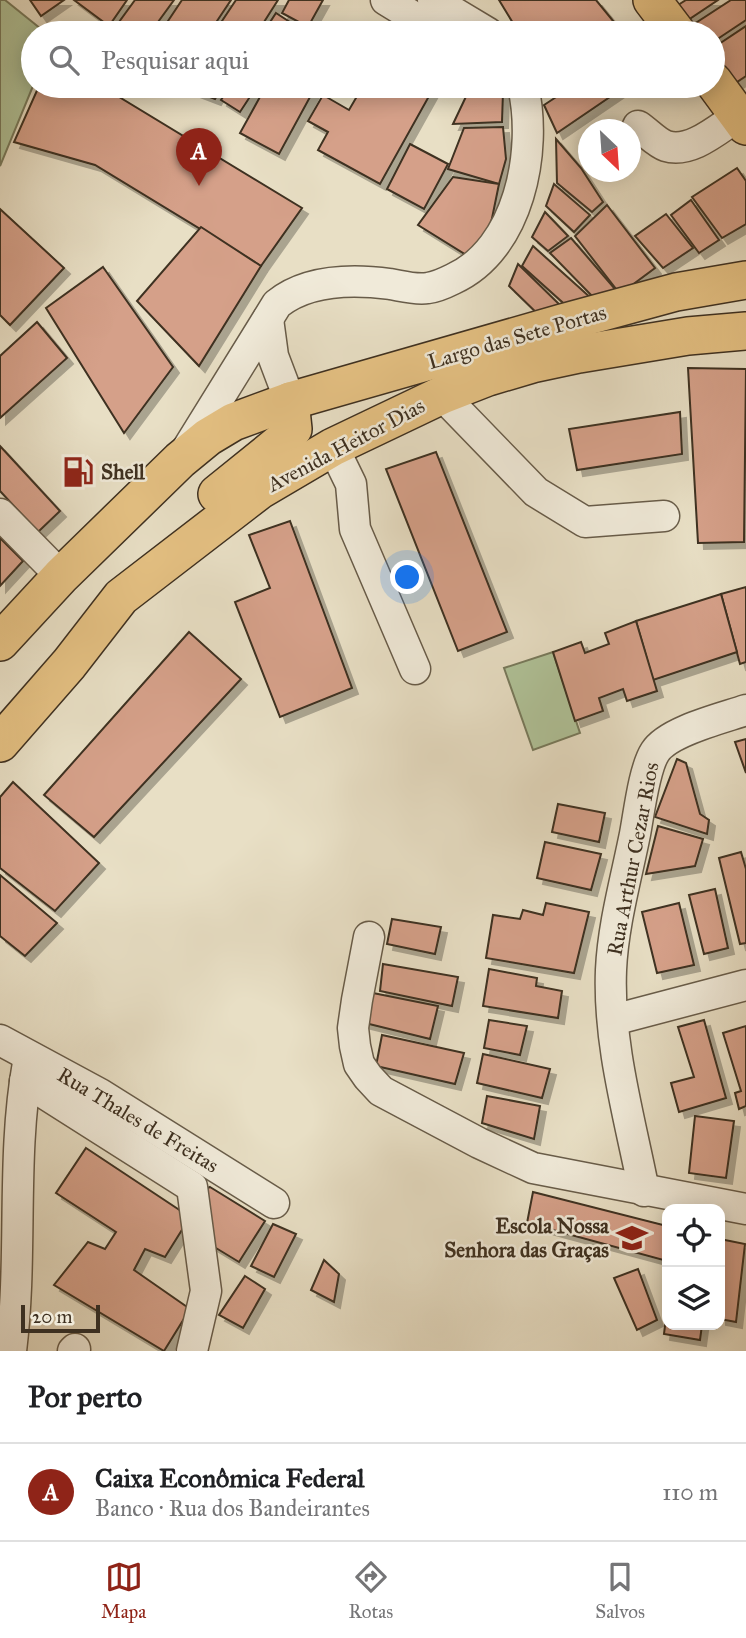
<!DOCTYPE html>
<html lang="pt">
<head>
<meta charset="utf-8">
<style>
	:root { --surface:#fff; --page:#f6f6f6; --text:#202124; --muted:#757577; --line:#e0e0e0; --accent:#8f2418 }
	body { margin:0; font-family:"IM FELL Great Primer",serif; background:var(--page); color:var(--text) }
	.controls { position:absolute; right:21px; bottom:21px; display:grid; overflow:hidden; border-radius:14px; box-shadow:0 4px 18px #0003 }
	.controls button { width:63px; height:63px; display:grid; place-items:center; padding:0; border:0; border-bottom:2px solid var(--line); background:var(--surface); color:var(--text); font:35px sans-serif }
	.compass { position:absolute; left:578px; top:119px; width:63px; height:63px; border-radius:50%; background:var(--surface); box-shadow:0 4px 18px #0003; rotate:155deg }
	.scale { position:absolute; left:21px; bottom:18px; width:79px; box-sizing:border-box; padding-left:7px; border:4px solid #3e3020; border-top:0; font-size:19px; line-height:24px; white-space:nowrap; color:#3e3020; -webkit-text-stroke:5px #f0ead9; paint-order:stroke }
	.you { position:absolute; left:408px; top:578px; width:24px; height:24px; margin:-18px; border:5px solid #fff; border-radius:50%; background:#1a73e8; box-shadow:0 0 0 10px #1a73e833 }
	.badge { display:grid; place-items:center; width:46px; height:46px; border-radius:50%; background:var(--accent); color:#fff; font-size:23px; font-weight:700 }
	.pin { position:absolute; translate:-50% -58px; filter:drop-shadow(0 2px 4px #0008) }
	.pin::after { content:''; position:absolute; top:37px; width:24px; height:21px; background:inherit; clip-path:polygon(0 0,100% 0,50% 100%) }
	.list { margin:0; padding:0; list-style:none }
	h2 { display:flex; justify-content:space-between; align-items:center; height:91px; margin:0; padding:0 28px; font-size:30px }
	h2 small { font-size:23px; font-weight:400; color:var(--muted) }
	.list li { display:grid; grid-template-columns:46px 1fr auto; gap:21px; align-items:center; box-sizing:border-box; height:98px; padding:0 28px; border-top:2px solid var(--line) }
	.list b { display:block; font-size:26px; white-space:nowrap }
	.list p { margin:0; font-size:23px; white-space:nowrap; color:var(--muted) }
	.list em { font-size:23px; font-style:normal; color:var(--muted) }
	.icon { flex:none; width:38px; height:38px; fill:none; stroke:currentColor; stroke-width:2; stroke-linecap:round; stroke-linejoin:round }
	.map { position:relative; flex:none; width:746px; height:1351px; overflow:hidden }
	.search { position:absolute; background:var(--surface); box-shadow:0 4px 18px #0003; left:21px; right:21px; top:21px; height:77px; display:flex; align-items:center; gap:18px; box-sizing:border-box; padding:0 24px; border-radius:38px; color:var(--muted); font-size:26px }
	.sheet { height:189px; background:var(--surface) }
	nav { display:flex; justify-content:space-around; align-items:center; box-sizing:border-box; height:98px; border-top:2px solid var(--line); background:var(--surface); font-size:19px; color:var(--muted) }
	nav a { display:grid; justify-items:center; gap:4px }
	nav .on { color:var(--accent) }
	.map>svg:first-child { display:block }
	.green { fill:#b0c399; stroke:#777a5c; stroke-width:2 }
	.building { fill:#d5a089; stroke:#3e3020; stroke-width:2; filter:url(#shadow) }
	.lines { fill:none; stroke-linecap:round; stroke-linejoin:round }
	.minor-casing { stroke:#685c49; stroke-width:33 }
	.major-casing { stroke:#3e3020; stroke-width:40 }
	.minor { stroke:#f0ead9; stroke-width:30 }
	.major { stroke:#e4c082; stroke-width:37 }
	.labels { text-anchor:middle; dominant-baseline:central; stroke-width:5; stroke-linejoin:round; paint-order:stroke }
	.street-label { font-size:21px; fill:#3e3020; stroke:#f0ead9 }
	.poi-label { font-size:21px; font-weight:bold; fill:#3e3020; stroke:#f0ead9; text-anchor:start }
</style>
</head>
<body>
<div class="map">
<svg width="746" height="1351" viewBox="0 0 746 1351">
	<defs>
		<filter id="shadow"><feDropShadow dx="6" dy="6" stdDeviation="0" flood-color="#0004"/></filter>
	</defs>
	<rect width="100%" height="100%" fill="#e8dfc5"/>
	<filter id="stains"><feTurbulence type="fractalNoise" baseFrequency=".00286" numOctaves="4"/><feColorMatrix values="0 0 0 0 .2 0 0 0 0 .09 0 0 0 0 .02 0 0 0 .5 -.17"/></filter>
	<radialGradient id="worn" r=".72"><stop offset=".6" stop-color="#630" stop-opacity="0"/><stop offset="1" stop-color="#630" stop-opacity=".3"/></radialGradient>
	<g class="green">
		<polygon points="0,0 5,0 46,33 33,33 33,86 0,166"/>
		<polygon points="553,652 580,733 533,750 504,668"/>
	</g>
	<g class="building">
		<polygon points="30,0 64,0 41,16"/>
		<polygon points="74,0 127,0 109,26"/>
		<polygon points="135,0 174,0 150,33 111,33"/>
		<polygon points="182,0 231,0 209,33 160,33"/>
		<polygon points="236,0 278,0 257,33 214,33"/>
		<polygon points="289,0 323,0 308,27 282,13"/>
		<polygon points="499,0 596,0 623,33 519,33"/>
		<polygon points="686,0 718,0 685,22 675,7"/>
		<polygon points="731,0 746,0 746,20 713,42 713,33 692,33 688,28"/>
		<polygon points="276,13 296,26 291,33 263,33"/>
		<polygon points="746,26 746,76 728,88 713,65 713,48"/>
		<polygon points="39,86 101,86 302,208 261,266 95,165 14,142"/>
		<polygon points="181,86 223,86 215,99"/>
		<polygon points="230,86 257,86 240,112 221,100"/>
		<polygon points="266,86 316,86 279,154 240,133"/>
		<polygon points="363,86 426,86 433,89 380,184 318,150 328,132 308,121 323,95 349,110"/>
		<polygon points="471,86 497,86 503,92 502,122 453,124"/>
		<polygon points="573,86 626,86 557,133 544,105"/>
		<polygon points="503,127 506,159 499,184 448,169 464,128"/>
		<polygon points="556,139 581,168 603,202 592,212 557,183"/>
		<polygon points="410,144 448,164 424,209 387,189"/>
		<polygon points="737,168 746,181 746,224 722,238 692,197"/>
		<polygon points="453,177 499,184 490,228 471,258 418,225"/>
		<polygon points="554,184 590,215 574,232 546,206"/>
		<polygon points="691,200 719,240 699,253 671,215"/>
		<polygon points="607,205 655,268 620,294 575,236"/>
		<polygon points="0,209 64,268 10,325 0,315"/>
		<polygon points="545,212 568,236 548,251 532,237"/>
		<polygon points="666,214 693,248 663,268 635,236"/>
		<polygon points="201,227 261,266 199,366 137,301"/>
		<polygon points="571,238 615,289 594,298 550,253"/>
		<polygon points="533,246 592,299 570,309 522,266"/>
		<polygon points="518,264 564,309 544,320 509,286"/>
		<polygon points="103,267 173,367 124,433 46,308"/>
		<polygon points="37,322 67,358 0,418 0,356"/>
		<polygon points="688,368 746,369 744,542 698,543"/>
		<polygon points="680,412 682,454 577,470 569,429"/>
		<polygon points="0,446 60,511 38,532 0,491"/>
		<polygon points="436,452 507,632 458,651 386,469"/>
		<polygon points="290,521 352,688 280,717 235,602 270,588 249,535"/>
		<polygon points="0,538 23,561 0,586"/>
		<polygon points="746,587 746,662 740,664 721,594"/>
		<polygon points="721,594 737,652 653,680 636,621"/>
		<polygon points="636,621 657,691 627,701 623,689 599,698 603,711 575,721 553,652 581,642 585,653 609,644 605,633"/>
		<polygon points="189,632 241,679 94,837 44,795"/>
		<polygon points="746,739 746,773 735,742"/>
		<polygon points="677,759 686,763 700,814 709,820 707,834 655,817"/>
		<polygon points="13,782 99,863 55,911 0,868 0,797"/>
		<polygon points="558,804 605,813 599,842 552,832"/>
		<polygon points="658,826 703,839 695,866 646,874"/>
		<polygon points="545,842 601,854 591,890 537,878"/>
		<polygon points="741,852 746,869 746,943 740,944 719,858"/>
		<polygon points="0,875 57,923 25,956 0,936"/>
		<polygon points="715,889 728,948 704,954 689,895"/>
		<polygon points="546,903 589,912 574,973 486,958 493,915 520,919 523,910 543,915"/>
		<polygon points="679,903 694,965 657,973 642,912"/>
		<polygon points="392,919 441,927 435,954 387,944"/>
		<polygon points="383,964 458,977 452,1006 380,991"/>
		<polygon points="489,969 537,978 536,986 562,991 558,1018 483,1006"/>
		<polygon points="368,992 438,1006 430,1039 361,1022"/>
		<polygon points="489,1020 527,1026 520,1055 484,1048"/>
		<polygon points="704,1020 726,1098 679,1112 671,1083 694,1077 678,1027"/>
		<polygon points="746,1026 746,1106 739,1109 735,1093 741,1091 723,1033"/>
		<polygon points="382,1035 464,1053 455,1084 376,1066"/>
		<polygon points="483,1054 550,1069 542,1098 477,1083"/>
		<polygon points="487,1096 540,1106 534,1139 482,1123"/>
		<polygon points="695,1116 734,1121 726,1178 689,1173"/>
		<polygon points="86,1148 190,1217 165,1257 145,1249 134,1270 190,1309 164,1351 54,1285 88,1242 105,1249 116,1232 56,1193"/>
		<polygon points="210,1187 265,1221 239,1262 211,1245 201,1191"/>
		<polygon points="533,1192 667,1226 667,1261 527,1223"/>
		<polygon points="273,1224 296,1234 274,1277 251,1266"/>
		<polygon points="720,1239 745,1244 736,1322 720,1319"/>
		<polygon points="324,1260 339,1274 334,1302 311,1290"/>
		<polygon points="638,1269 657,1320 637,1330 614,1278"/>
		<polygon points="245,1276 265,1289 243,1328 219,1315"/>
		<polygon points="667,1310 667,1325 702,1325 700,1340 664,1334"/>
	</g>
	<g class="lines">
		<defs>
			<g id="minor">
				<polyline points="386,0 435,30"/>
				<polyline points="433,0 488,33"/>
				<path d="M638 126C647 132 657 143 666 146 691 154 719 128 738 116"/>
				<polyline points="268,319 273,356 290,401"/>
				<polyline points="442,395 536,492 585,522 664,516"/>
				<polyline points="333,447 351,484 355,529 415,669"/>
				<path d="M186 451 277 304C308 279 352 279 390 284 402 286 415 290 428 288 436 287 445 283 453 279 519 249 538 151 523 86"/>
				<polyline points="0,514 61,576"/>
				<polyline points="369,937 357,1000 353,1028 355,1046 359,1064 368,1077 381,1091 479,1143 533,1168 746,1209"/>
				<polyline points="613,1020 746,985"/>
				<polyline points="0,1040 100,1094 274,1203"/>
				<polyline points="25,1081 192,1187 206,1291 192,1351"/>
				<path d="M644 1191C630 1119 608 1045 611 970 613 925 626 879 635 834 639 813 644 769 655 752 668 731 723 718 746 710"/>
				<path d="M11 1351C23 1255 11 1158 28 1063"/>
				<polyline points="73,1351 75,1349"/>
			</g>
			<g id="major">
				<polyline points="652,0 677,33"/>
				<polyline points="713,81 746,126"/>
				<polyline points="217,494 280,443 293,429 290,401"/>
				<polyline points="0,642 61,576 180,460 208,437 233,422 290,401 562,323 676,292 746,280"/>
				<polyline points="0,743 69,664 121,597 260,490 333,447 442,395 488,377 532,364 579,354 688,336 746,331"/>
			</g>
		</defs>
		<use href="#minor" class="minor-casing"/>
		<use href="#major" class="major-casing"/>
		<use href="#minor" class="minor"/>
		<use href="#major" class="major"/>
	</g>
	<defs>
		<symbol id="fuel-bare" viewBox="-9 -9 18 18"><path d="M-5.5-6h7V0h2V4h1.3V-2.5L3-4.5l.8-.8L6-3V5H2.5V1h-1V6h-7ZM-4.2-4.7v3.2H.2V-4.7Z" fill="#8f2418" stroke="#f0ead9" stroke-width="2.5" paint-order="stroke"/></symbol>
		<symbol id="school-bare" viewBox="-9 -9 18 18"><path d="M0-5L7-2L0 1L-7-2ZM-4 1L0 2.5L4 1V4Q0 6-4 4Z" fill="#8f2418" stroke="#f0ead9" stroke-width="2.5" paint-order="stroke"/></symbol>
	</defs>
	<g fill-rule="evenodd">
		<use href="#fuel-bare" x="56" y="450" width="44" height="44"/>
		<use href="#school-bare" x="610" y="1216" width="44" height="44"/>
	</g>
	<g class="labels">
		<g class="street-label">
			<text transform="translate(517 337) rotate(-16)">Largo das Sete Portas</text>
			<text transform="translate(346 445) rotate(-28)">Avenida Heitor Dias</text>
			<text transform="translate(633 859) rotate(-79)">Rua Arthur Cezar Rios</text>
			<text transform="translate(138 1120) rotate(31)">Rua Thales de Freitas</text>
		</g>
		<g class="poi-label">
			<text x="101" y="472">Shell</text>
			<text x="609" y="1226" text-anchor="end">Escola Nossa<tspan x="609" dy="24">Senhora das Graças</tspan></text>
		</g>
	</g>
	<rect width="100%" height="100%" filter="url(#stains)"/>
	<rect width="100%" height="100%" fill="url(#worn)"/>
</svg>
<div class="controls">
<button><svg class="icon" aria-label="locate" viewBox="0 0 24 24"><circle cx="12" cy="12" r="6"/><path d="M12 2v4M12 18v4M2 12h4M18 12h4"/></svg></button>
<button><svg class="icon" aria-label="layers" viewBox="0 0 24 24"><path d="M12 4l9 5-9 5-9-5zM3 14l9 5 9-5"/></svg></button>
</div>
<svg class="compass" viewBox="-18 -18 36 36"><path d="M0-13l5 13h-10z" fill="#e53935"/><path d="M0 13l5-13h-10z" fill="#757577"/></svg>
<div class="scale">20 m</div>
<div class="you"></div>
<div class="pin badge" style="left:199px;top:186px">A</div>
<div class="search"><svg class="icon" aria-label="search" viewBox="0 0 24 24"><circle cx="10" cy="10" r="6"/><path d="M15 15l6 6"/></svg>Pesquisar aqui</div>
</div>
<section class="sheet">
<h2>Por perto<small></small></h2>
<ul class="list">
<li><span class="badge">A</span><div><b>Caixa Econômica Federal</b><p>Banco · Rua dos Bandeirantes</p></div><em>110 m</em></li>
</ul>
</section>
<nav>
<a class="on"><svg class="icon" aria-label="map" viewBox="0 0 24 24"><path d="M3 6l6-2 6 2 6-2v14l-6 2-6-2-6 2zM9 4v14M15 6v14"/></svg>Mapa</a>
<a><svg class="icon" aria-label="directions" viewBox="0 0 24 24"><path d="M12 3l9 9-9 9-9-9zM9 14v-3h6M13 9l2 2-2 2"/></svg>Rotas</a>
<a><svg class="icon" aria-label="saved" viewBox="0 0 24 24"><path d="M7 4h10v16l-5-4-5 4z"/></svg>Salvos</a>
</nav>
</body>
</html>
